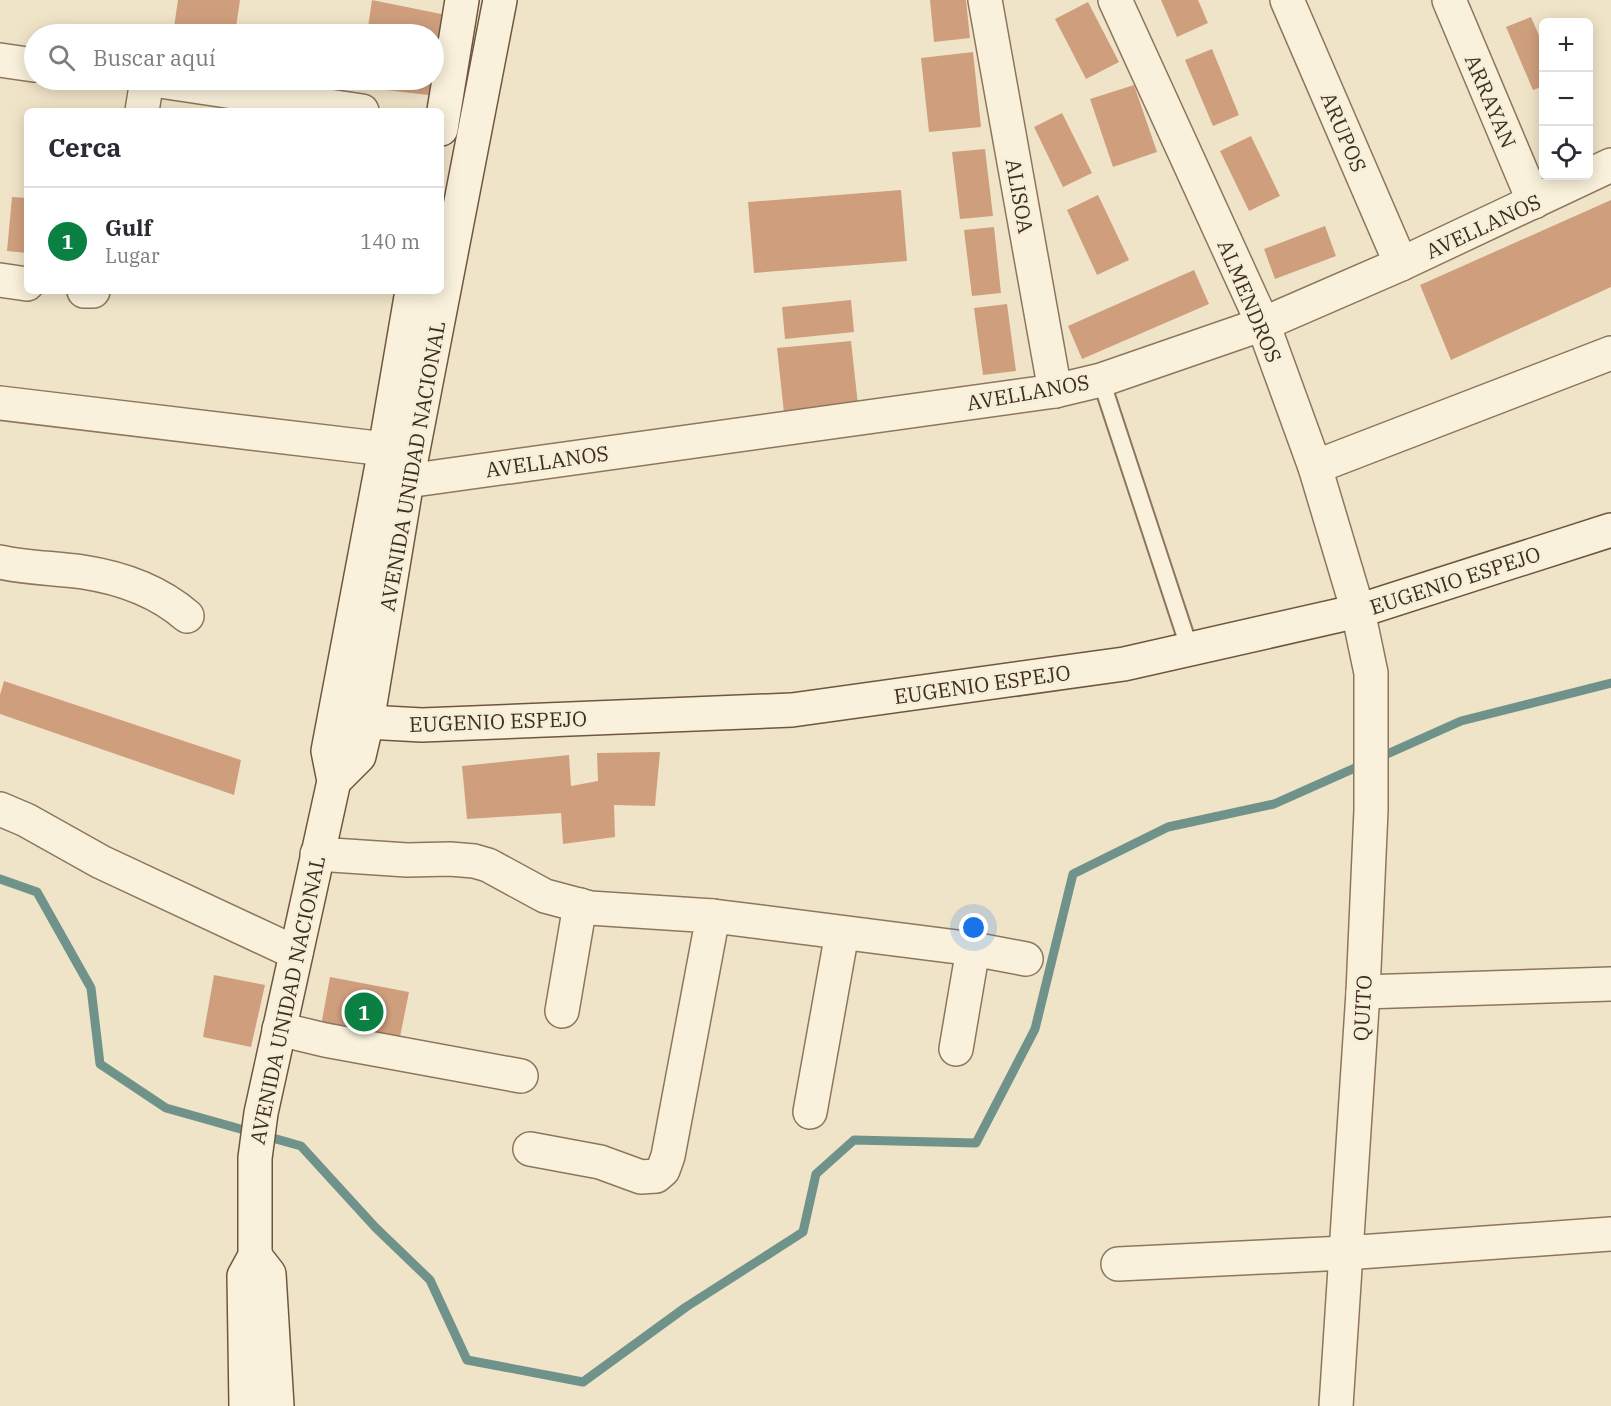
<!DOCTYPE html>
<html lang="es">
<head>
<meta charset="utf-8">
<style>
	:root { --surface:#fff; --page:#f2f2f3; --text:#2b2b33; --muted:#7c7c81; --line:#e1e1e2; --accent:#0b8043 }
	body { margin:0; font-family:"IBM Plex Serif",serif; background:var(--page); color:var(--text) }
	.controls { position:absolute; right:18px; top:18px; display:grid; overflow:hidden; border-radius:9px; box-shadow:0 3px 15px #0003 }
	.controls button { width:54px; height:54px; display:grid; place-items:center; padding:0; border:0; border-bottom:2px solid var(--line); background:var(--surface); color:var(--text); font:30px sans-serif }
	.you { position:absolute; left:974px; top:928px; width:21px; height:21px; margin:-15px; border:4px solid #fff; border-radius:50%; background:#1a73e8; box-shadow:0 0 0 9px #1a73e833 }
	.badge { display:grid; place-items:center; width:39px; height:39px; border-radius:50%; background:var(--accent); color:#fff; font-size:20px; font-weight:700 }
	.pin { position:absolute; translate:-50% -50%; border:3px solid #fff; box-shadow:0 2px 6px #0006 }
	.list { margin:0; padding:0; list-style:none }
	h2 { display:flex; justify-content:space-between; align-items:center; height:78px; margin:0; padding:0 24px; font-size:26px }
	h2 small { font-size:20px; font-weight:400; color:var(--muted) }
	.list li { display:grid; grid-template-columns:39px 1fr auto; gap:18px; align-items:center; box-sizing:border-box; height:108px; padding:0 24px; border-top:2px solid var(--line) }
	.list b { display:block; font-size:22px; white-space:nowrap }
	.list p { margin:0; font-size:20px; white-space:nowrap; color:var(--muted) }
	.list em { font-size:20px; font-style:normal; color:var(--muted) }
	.icon { flex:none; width:33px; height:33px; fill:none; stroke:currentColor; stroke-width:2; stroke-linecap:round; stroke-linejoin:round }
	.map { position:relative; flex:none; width:1611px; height:1406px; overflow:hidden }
	.search { position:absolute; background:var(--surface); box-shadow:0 3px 15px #0003; left:24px; top:24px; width:420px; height:66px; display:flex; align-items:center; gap:15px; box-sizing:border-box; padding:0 21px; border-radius:33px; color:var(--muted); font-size:22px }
	.panel { position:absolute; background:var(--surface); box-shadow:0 3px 15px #0003; left:24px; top:108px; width:420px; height:186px; border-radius:9px }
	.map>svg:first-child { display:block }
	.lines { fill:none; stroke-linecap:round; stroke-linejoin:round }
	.stream { stroke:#6f938a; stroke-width:9 }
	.building { fill:#cf9f7d }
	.service-casing { stroke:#8d765c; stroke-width:20 }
	.minor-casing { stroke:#8d765c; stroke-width:36 }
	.tertiary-casing { stroke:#8d765c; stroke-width:36 }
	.secondary-casing { stroke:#6f573f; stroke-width:36 }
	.service { stroke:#faf1dc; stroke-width:16 }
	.minor { stroke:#faf1dc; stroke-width:33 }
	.tertiary { stroke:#faf1dc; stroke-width:33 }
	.secondary { stroke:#faf1dc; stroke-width:33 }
	.labels { text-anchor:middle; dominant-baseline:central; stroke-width:5; stroke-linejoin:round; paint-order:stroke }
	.street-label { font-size:21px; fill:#3d2e20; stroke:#f7eed8 }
</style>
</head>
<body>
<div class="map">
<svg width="1611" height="1406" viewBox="0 0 1611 1406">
	<rect width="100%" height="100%" fill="#f0e4c8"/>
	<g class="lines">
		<g class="stream">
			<polyline points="1376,759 1461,721 1611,683"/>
			<polyline points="0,879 37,892 91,988 100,1064 166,1108 301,1146 375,1227 430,1280 467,1360 583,1382 686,1307 803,1232 816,1174 854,1140 976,1143 1035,1029 1073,874 1168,827 1274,804 1364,764"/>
		</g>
	</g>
	<g class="building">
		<polygon points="178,0 240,0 235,34 173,34"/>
		<polygon points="372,0 451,16 437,96 360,87 361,80 434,80 434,34 367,34"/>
		<polygon points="930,0 966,0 970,38 934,42"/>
		<polygon points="1161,0 1198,0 1208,23 1177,37"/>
		<polygon points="1088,2 1119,62 1086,79 1055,19"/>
		<polygon points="1531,17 1544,47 1544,86 1533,90 1506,27"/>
		<polygon points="1212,49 1239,115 1213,126 1185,60"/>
		<polygon points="973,52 981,127 929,132 921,58"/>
		<polygon points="1134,85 1157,152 1113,167 1090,99"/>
		<polygon points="1062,113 1092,173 1063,187 1034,127"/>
		<polygon points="1251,136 1280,196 1249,211 1220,151"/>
		<polygon points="985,149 993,216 960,219 952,152"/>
		<polygon points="901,190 907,261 754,273 748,202"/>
		<polygon points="1098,195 1129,260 1097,275 1067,210"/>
		<polygon points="12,197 27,198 27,253 7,251"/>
		<polygon points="1611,200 1611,287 1451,360 1420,285"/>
		<polygon points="1325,226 1336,256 1275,279 1264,249"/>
		<polygon points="994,227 1001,293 972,296 964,230"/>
		<polygon points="1194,270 1209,304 1082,359 1068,326"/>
		<polygon points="851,300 854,332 785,339 782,307"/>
		<polygon points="1007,304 1016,371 983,375 974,308"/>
		<polygon points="851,341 858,405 784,413 777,348"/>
		<polygon points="4,681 241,760 234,795 0,714 0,695"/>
		<polygon points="660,752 655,806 614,805 615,837 563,844 561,813 467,819 462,766 569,755 571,786 598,781 597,753"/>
		<polygon points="214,975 265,985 251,1047 203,1037"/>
		<polygon points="330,977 409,992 398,1047 320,1031"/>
	</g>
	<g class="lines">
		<defs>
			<polyline id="service" points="1101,380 1190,650"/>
			<g id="minor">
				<polyline points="985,0 1055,391"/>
				<polyline points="1115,0 1263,324 1315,467 1358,611"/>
				<polyline points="1287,0 1401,264"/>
				<polyline points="1449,0 1534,202"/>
				<polyline points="0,60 34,65"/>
				<polyline points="153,80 362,111"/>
				<polyline points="142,111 147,80"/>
				<polyline points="0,280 27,284"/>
				<polyline points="84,291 93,291"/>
				<polyline points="0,403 385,449"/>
				<polyline points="1315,467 1611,353"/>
				<polyline points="407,481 1055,391 1101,380 1263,324 1401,264 1611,165"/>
				<path d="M0 562C27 568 55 568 83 572 122 578 157 590 187 616"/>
				<polyline points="0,809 26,820 101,862 296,953"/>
				<polyline points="317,854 407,860 450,859 474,861 488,865 545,896 590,908 713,916 668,1156 663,1170 656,1176 641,1177 600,1162 530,1149"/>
				<polyline points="713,916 973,949 1026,959"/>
				<polyline points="1363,992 1611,984"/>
				<polyline points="562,1011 580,905"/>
				<polyline points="279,1029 325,1040 521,1076"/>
				<polyline points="956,1049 973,949"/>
				<polyline points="810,1112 842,933"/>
				<polyline points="1118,1264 1345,1253 1611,1234"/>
			</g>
			<polyline id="tertiary" points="1336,1406 1363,992 1371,810 1371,673 1358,611"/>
			<g id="secondary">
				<polyline points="441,129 462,0"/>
				<polyline points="335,716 367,722 422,725 792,710 1124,664 1358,611 1611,530"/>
				<polyline points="334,781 359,756 367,722 407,481 500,0"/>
				<polyline points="255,1256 269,1274 277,1406"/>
				<polyline points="246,1406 244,1276 255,1256 255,1158 261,1113 334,781 328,751 385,449 412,291"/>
			</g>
		</defs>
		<use href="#service" class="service-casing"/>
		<use href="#minor" class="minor-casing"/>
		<use href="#tertiary" class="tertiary-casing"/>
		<use href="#secondary" class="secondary-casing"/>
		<use href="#service" class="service"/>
		<use href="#minor" class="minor"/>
		<use href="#tertiary" class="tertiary"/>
		<use href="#secondary" class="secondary"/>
	</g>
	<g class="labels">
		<g class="street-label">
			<text transform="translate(1491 101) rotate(67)">ARRAYAN</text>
			<text transform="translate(1344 132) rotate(67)">ARUPOS</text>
			<text transform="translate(1020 196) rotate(80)">ALISOA</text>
			<text transform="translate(1483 226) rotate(-25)">AVELLANOS</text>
			<text transform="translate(1250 301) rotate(67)">ALMENDROS</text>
			<text transform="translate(1028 392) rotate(-10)">AVELLANOS</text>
			<text transform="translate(547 461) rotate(-8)">AVELLANOS</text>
			<text transform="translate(412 466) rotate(-80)">AVENIDA UNIDAD NACIONAL</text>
			<text transform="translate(1455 580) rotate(-18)">EUGENIO ESPEJO</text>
			<text transform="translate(982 684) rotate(-8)">EUGENIO ESPEJO</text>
			<text transform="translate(498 721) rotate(-2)">EUGENIO ESPEJO</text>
			<text transform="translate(287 1000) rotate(-78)">AVENIDA UNIDAD NACIONAL</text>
			<text transform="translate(1362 1008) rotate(-87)">QUITO</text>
		</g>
	</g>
</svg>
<div class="controls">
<button>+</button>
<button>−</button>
<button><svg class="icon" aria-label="locate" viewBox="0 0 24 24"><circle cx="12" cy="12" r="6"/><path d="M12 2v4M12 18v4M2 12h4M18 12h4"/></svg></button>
</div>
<div class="you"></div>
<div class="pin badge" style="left:364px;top:1012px">1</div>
<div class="search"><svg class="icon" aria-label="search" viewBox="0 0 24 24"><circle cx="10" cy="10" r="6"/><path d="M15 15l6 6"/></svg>Buscar aquí</div>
<section class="panel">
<h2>Cerca<small></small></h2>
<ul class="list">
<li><span class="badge">1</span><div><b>Gulf</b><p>Lugar</p></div><em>140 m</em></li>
</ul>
</section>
</div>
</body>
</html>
